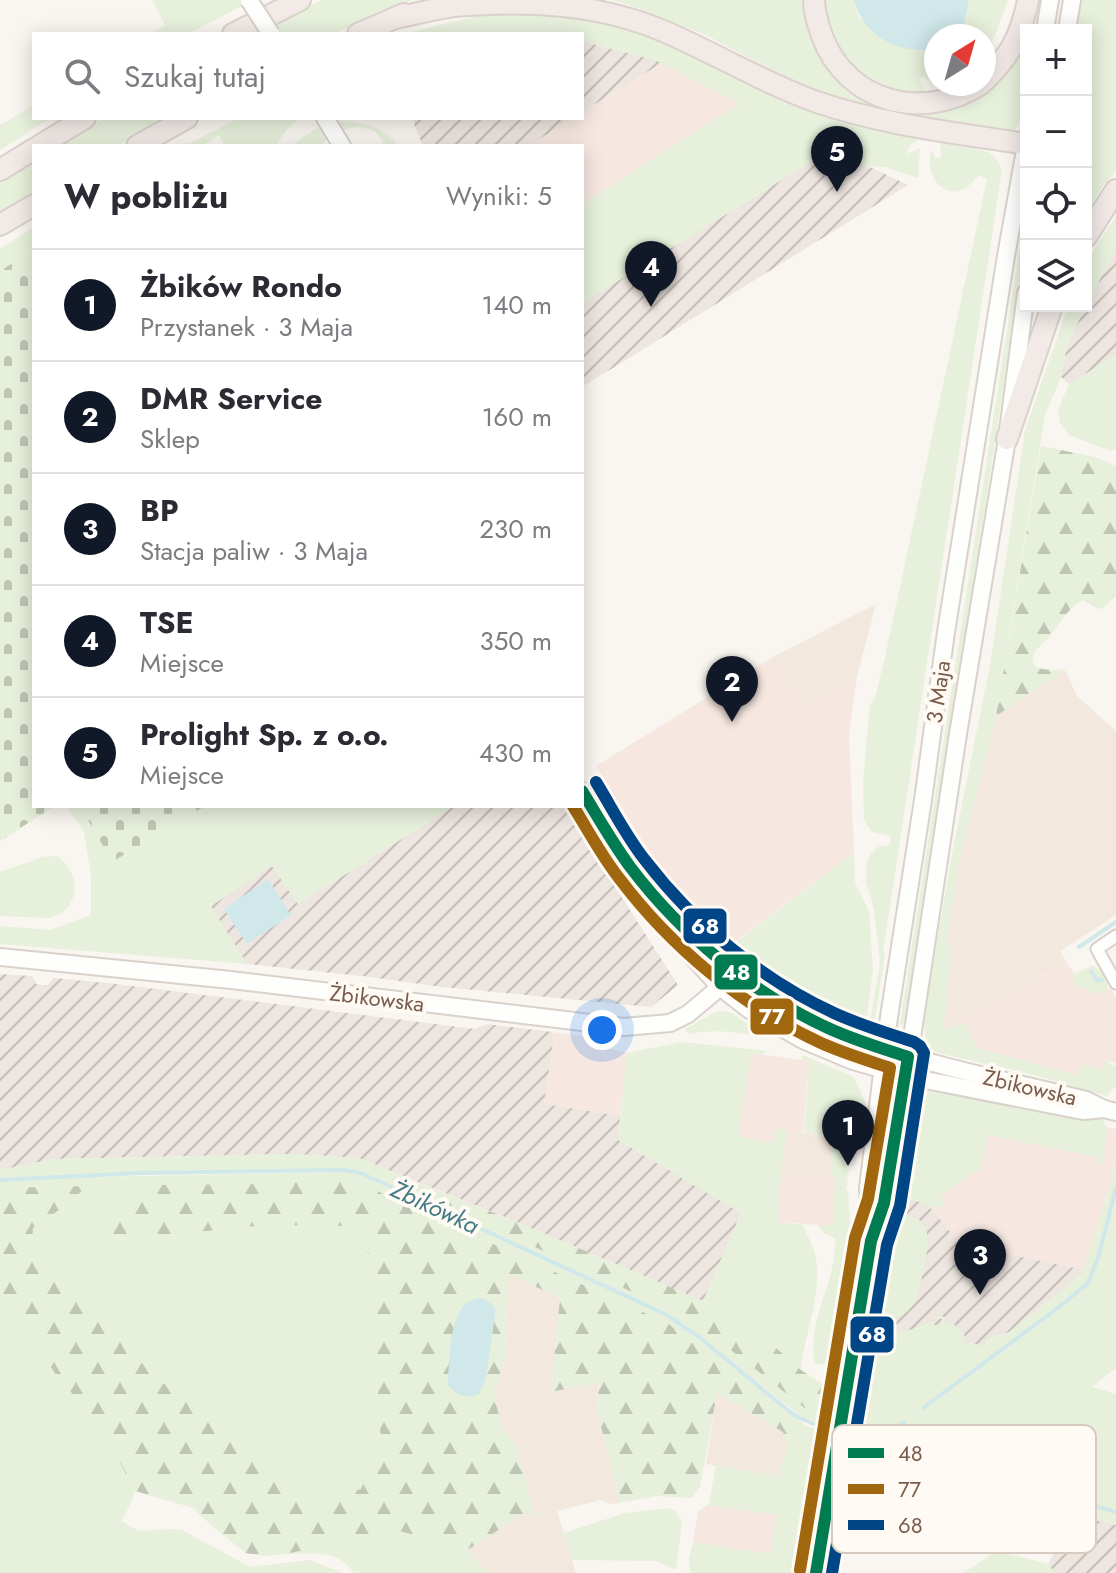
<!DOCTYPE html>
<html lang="pl">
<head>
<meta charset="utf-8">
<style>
	:root { --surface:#fff; --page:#f7f7f7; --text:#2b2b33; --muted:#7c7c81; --line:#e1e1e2; --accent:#111827 }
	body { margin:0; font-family:Jost,sans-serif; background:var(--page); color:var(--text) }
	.controls { position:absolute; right:24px; top:24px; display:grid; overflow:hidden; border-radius:0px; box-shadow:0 4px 20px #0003 }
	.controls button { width:72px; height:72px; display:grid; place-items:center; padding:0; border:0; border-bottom:2px solid var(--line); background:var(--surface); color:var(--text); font:40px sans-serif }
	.compass { position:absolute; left:924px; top:24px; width:72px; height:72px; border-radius:50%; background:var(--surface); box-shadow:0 4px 20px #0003; rotate:37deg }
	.you { position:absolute; left:602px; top:1030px; width:28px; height:28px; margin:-20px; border:6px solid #fff; border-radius:50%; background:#1a73e8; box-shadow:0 0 0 12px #1a73e833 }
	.badge { display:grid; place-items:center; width:52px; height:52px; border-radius:50%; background:var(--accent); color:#fff; font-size:26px; font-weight:700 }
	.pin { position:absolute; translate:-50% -66px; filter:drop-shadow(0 2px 4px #0008) }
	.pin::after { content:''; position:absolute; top:42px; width:28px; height:24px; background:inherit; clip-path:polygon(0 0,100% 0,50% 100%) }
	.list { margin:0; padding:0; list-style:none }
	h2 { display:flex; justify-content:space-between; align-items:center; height:104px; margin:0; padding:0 32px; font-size:34px }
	h2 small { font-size:26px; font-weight:400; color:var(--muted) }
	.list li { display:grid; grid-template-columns:52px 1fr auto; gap:24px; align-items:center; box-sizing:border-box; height:112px; padding:0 32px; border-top:2px solid var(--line) }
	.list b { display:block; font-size:30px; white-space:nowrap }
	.list p { margin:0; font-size:26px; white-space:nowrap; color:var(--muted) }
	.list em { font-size:26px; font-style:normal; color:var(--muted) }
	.icon { flex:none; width:44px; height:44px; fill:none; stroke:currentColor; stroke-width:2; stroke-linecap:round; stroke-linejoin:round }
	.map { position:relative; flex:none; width:1116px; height:1573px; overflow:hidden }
	.search { position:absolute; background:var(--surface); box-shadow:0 4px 20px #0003; left:32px; top:32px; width:552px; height:88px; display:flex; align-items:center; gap:20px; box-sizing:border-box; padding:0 28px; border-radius:0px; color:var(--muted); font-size:30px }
	.panel { position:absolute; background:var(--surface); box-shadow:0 4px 20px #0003; left:32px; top:144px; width:552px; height:664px; border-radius:0px }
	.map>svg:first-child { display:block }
	.residential { fill:#f2e8de }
	.commercial { fill:#f6e8e1 }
	.industrial { fill:url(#industrial-furrows) }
	.green { fill:#e7f0db }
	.forest { fill:url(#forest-firs) }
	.cemetery { fill:url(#cemetery-stones) }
	.water { fill:#d0e8ea }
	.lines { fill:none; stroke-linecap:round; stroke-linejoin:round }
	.stream { stroke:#d0e8ea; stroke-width:4 }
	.street-casing { stroke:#d7d1cb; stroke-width:15 }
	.secondary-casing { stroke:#d9d2cb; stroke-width:20 }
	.highway-casing { stroke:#dad1cc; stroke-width:24 }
	.street { stroke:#fefefd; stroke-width:11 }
	.secondary { stroke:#fefefd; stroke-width:16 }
	.highway { stroke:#f2eae7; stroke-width:20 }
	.secondary-bridge-casing { stroke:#d9d2cb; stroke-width:20; stroke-linecap:butt }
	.secondary-bridge { stroke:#fefefd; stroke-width:16 }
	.bus-1-casing { stroke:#fffaf3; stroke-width:18 }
	.bus-2-casing { stroke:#fffaf3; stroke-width:18 }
	.bus-3-casing { stroke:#fffaf3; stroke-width:18 }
	.bus-1 { stroke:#017b52; stroke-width:12 }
	.bus-2 { stroke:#a0670e; stroke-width:12 }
	.bus-3 { stroke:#004586; stroke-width:12 }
	.labels { text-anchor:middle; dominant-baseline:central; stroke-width:8; stroke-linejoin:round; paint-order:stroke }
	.street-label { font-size:22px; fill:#7a5c4d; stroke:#fffaf3 }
	.water-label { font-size:24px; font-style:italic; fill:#437c86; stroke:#fffaf3 }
	.key { fill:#fffaf3; stroke:#d7cbc1; stroke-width:2 }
	.key-label { font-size:22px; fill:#7a5c4d }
	.line-badge { stroke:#fffaf3; stroke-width:3 }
	.badge-label { font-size:22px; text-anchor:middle; font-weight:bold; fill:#fff }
</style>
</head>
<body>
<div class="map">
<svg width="1116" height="1573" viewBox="0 0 1116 1573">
	<defs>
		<pattern id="industrial-furrows" width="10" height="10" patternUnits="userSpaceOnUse" patternTransform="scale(2)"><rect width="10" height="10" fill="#ede5e0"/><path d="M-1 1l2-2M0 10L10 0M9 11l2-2" fill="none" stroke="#c5bdb8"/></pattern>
		<pattern id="forest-firs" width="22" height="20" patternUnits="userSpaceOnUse" patternTransform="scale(2)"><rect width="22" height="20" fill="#e7f0db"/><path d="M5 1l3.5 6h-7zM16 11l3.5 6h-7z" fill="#c0c6b4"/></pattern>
		<pattern id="cemetery-stones" width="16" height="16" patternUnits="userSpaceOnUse" patternTransform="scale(2)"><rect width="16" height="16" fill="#e7f0db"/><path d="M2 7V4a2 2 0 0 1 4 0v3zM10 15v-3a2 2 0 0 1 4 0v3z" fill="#c0c6b4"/></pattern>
	</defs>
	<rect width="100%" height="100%" fill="#f9f5f0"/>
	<g class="residential">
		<polygon points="876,604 857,676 802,708 771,658"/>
		<polygon points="1065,670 1077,696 1116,731 1116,915 1060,951 1067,963 1054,971 1044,973 991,1006 955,1022 956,1026 943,1031 952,953 947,945 957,870 996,716"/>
		<polygon points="787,1130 824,1136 832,1136 832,1176 781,1173"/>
		<polygon points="508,1274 560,1298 551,1392 599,1381 597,1412 609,1457 619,1503 611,1504 600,1500 557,1511 576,1573 486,1573 469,1549 525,1513 539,1514 533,1510 517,1447 502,1428 494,1394 505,1358"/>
		<polygon points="717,1393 783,1432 788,1444 779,1476 706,1464"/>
	</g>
	<g class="commercial">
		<polygon points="662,63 740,104 582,204 582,146 528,146 573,118 582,118 582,112"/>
		<polygon points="771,658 802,708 857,676 849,735 854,852 730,946 697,911 693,910 686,896 679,897 642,858 648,853 596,766"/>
		<polygon points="1067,963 1073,972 1074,984 1100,994 1111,988 1116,998 1116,1063 1105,1061 1101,1071 1082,1064 1077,1075 977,1048 966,1022 956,1026 955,1022 991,1006 1045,973 1054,971"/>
		<polygon points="552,1032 602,1039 603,1044 610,1049 627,1053 620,1116 544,1104 553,1042"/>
		<polygon points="751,1053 809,1061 803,1132 775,1129 774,1143 738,1137"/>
		<polygon points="955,1098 1116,1129 1116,1152 1110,1184 1084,1270 964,1245 951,1233 927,1204 909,1199 921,1120"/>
		<polygon points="781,1173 835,1176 833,1226 778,1222"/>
		<polygon points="707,1505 777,1515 770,1555 693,1542 698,1512"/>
	</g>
	<g class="industrial">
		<polygon points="582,41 655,60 662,63 582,112"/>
		<polygon points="418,118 573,118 528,146 423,146 413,121"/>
		<polygon points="832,149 908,185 582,387 582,303"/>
		<polygon points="1116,250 1116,355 1069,384 1061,377 1067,345 1088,301"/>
		<polygon points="454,806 563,806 678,985 651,1007 443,987 362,976 247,964 210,906 272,866 298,904"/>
		<polygon points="0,974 32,976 36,984 43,985 48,985 54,978 116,984 475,1029 487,1024 552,1032 553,1042 544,1104 620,1116 618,1140 741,1213 703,1301 517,1222 359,1158 294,1154 54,1159 0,1170"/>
		<polygon points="909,1199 927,1204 951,1233 964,1245 1084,1270 1082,1274 1009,1332 987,1340 986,1346 935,1349 885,1345"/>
		<polygon points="1074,1515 1116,1525 1116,1573 1055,1573 1048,1564"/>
	</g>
	<g class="green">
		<polygon points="152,0 253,0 188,34 150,34 165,25"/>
		<polygon points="323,0 412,0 333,34 254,34 299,10"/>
		<path d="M613 0H805L866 96 989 89 1010 67 1026 42C1026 62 1030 117 1014 130L915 115 866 106 831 95 771 71 708 36 638 8Z"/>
		<path d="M825 0H854L859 17 921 51 936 50V61L931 82 924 77 919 79 927 93C873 92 824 59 825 0Z"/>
		<polygon points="969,0 1008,0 995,36 984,51 984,36 981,36 974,29 968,36 956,36 964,24"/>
		<polygon points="1082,0 1116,0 1116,171 1102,187 1086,216 1086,30 1077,30"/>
		<polygon points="505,9 567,12 618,25 693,56 798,107 843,123 919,139 909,146 907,154 920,148 918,178 885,167 868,166 832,149 582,303 582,204 739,104 655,60 582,41 582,34 525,34 517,31 504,34 404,34"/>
		<polygon points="34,105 34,118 51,118 0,150 0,125"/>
		<polygon points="105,118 166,118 116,146 58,146"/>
		<polygon points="239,118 301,118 288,128 275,146 225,146 219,135 202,146 185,146"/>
		<path d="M333 121C357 122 384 124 398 146H378L384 142C381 139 378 135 375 132 358 120 332 132 321 146H293C303 134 319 128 333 121Z"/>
		<path d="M940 143 989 152 998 161 1002 170 883 952 885 953 875 1019 871 1018 880 962 874 909 866 881 867 861 871 854 878 847 890 845 891 836 872 832 864 820 863 782 870 705 875 698 884 662 987 179 980 175C973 180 968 189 959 191 937 195 924 168 932 150L935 159 941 157Z"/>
		<polygon points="34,160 34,193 0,214 0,181"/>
		<polygon points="1026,207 1026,241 905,1025 900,1024"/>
		<polygon points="1116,216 1116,250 1086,305 1086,262"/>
		<polygon points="34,227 34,250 0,271 0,249"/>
		<path d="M1068 306H1086L1067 345 1061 377 1045 415 996 716 957 870 947 944 952 953 943 1030 966 1022 977 1048 1077 1075 1082 1064 1101 1070 1105 1061 1116 1066V1086L1107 1096 1034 1075 938 1053C928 1049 925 1039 925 1028L922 1027 952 854 990 665 1025 431Z"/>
		<polygon points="1116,355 1116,448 1110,451 1069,435 1060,423 1058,410 1069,384"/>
		<polygon points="66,806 80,806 112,862 205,806 454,806 298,904 272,866 211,906 247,964 0,944 0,926 50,930 91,915 91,875 84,832"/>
		<polygon points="854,852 855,883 869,911 873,970 867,1015 861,1024 855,1029 849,1030 793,1004 730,959 730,947"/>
		<path d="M57 856C82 874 81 910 49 918L0 916V872L43 857Z"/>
		<path d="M1092 966C1102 969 1107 980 1108 990L1100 994 1073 984V974Z"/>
		<path d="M723 1011 732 1013 768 1038C738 1033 719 1028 689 1034L685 1029 716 1012Z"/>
		<path d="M682 1042 766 1051 762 1055 751 1054 738 1136 773 1143 775 1129 787 1130 781 1173 778 1222 803 1225C807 1235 813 1245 815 1255 824 1288 804 1335 801 1370L775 1347 762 1342 744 1328 703 1301 741 1213 618 1140 627 1053Z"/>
		<path d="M802 1055 854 1077 867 1106 854 1150H852L850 1163H847L846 1169 849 1170 846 1190H848L852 1256 835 1363 831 1365 817 1364 814 1361C813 1350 813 1338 815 1328 821 1298 837 1269 835 1238L825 1234 817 1225H833L835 1177 832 1176V1136L840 1129 825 1136 804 1132 809 1061 802 1060Z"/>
		<path d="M940 1091 1101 1118 1107 1127 1102 1164 1096 1166 1097 1157 988 1135 981 1168 940 1197 945 1205 935 1208 914 1200 897 1199 906 1166 914 1167 915 1160 907 1158C909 1144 911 1104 921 1095 926 1090 933 1091 940 1091Z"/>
		<path d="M1116 1152V1368L1092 1387 1116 1394V1525L1074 1515 853 1447 864 1354 880 1335H884L885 1332C910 1335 913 1326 934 1321V1325L941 1326 942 1319 934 1318 938 1316 946 1317 944 1322 949 1324 951 1321 965 1336 964 1342 986 1346 987 1340 1009 1332 1082 1274 1110 1185Z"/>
		<polygon points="294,1154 359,1158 439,1191 433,1196 572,1265 666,1307 732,1351 806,1409 823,1420 823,1424 804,1419 686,1325 667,1313 359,1170 184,1170 0,1179 0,1170 54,1159"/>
		<polygon points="349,1172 366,1176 667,1316 683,1327 806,1426 822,1431 820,1446 826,1447 806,1573 690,1573 689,1559 693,1542 770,1554 777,1515 707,1505 709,1503 716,1465 779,1476 788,1444 786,1440 796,1428 669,1324 353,1180 310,1179 257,1184 118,1240 265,1225 346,1226 366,1239 371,1281 381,1442 362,1489 304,1506 264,1468 203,1418 198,1403 174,1392 153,1375 120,1338 82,1308 60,1281 31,1254 33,1228 72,1201 85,1186 0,1188 0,1182 94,1177"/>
		<path d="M900 1215C935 1215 929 1244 924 1267 919 1290 917 1320 886 1317L887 1313 879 1306 877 1297 884 1253 893 1217Z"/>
		<polygon points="0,1308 38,1346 54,1372 102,1429 135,1491 129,1507 121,1521 139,1531 170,1529 182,1530 250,1567 310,1560 342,1573 0,1573"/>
		<polygon points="668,1508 676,1512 682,1522 676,1570 656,1561 572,1560 564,1533 625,1513"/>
		<path d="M399 1531 469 1549 486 1573H354C336 1548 312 1554 285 1554Z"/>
		<polygon points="997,1551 1048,1564 1055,1573 963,1573"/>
	</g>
	<g class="forest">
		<path d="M1041 446 1095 457 1116 466V596L1103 608 1098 609 1083 600C1067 609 1059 624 1048 638 1044 643 1038 647 1035 652 1032 656 1032 660 1034 664 1040 672 1056 669 1065 670L996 716Z"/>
		<polygon points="310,1179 353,1180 669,1324 796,1428 786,1440 783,1432 717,1393 700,1487 692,1498 656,1496 619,1503 609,1457 597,1412 599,1382 551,1392 560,1298 508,1274 505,1358 494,1394 502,1428 517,1447 533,1510 542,1515 525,1513 469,1549 399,1531 285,1554 264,1556 246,1553 212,1526 193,1508 135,1491 102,1429 54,1372 38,1346 0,1308 0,1188 86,1186 72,1201 33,1228 31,1254 60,1281 82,1308 120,1338 153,1375 174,1392 198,1403 203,1418 264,1468 304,1506 361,1489 381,1442 371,1281 366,1239 346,1226 265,1225 118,1240 107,1232 129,1205 160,1185 257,1184"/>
		<polygon points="439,1191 517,1222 703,1301 744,1328 762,1342 775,1347 801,1370 828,1388 823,1420 806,1409 732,1351 666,1307 572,1265 433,1197"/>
	</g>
	<g class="cemetery">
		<polygon points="34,250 34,806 55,806 0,841 0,271"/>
		<polygon points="80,806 205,806 112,862"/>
	</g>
	<g class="water">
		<path d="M854 0H969L964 24 956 36H936V50C898 53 865 38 854 0Z"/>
		<polygon points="268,879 291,915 247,944 224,909"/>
		<path d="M481 1298C486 1300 494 1303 495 1310 496 1313 487 1373 485 1380 483 1387 480 1391 475 1396 464 1397 455 1395 448 1385 449 1365 449 1312 469 1301 470 1300 479 1298 481 1298Z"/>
	</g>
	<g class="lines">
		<g class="stream">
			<polyline points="1079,947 1116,922"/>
			<polyline points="1091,971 1097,980 1102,980"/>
			<polyline points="0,1180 140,1173 343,1170 361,1173 667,1315 699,1337 789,1411 799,1418 817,1425"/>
			<polyline points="923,1408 1059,1307 1088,1283 1098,1258 1116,1188"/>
			<polyline points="858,1434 1116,1512"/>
			<polyline points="882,1440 904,1422"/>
		</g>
		<defs>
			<polyline id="street" points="1116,936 1097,949 1116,983"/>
			<g id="secondary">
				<polyline points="1045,30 1050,0"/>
				<polyline points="1067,30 1072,0"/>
				<polyline points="325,118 342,146"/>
				<path d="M582 791C600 819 618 853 639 878 688 936 748 989 817 1023 835 1032 854 1039 874 1045 943 1069 1015 1082 1086 1100L1104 1109 1116 1112"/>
				<polyline points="640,889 659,920 720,987 748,1009 803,1040 853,1061 905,1076 1083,1111 1104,1109"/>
				<polyline points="0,957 231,980 624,1027 670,1023 688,1014 737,973"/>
				<polyline points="870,1232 868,1188 889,1017 923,800 946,632 1006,256 1026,145"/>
				<polyline points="816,1573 848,1374 871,1241 884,1203 913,1031 958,734 1007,439 1026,293"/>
			</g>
			<g id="highway">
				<path d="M814 0C814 13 818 24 822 36 847 103 923 122 981 84"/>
				<path d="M395 18C415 14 434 9 454 6 527 0 601 3 668 33 718 55 766 84 817 102 884 125 956 133 1026 144"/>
				<polyline points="233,34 300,0"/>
				<polyline points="358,34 404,14"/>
				<path d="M984 81C1010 56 1021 36 1028 0"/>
				<polyline points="39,146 85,118"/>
				<polyline points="137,146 187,118"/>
				<polyline points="0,170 34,149"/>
				<polyline points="0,225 34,205"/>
				<polyline points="1086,237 1116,190"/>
				<polyline points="1007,439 1052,306"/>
			</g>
		</defs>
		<use href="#street" class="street-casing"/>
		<use href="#secondary" class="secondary-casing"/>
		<use href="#highway" class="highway-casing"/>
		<use href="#street" class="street"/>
		<use href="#secondary" class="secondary"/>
		<use href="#highway" class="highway"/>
		<defs>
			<polyline id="secondary-bridge" points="249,0 271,34"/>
		</defs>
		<use href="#secondary-bridge" class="secondary-bridge-casing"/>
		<use href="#secondary-bridge" class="secondary-bridge"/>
		<defs>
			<path id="bus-1" d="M582 791C598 817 613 844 631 868 682 935 752 993 828 1028 854 1040 881 1048 908 1057L884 1203 871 1241 816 1573"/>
			<path id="bus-2" d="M573 806C588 830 601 855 619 878 671 947 743 1007 821 1043 843 1053 867 1060 890 1068L868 1199 855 1238 800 1570"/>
			<path id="bus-3" d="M596 782C612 808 626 836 645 860 694 924 761 979 834 1013 860 1025 887 1033 914 1042L920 1046 924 1053 900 1206 887 1245 832 1573"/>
		</defs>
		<use href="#bus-1" class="bus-1-casing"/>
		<use href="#bus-2" class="bus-2-casing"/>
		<use href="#bus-3" class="bus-3-casing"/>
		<use href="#bus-1" class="bus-1"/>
		<use href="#bus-2" class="bus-2"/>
		<use href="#bus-3" class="bus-3"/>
	</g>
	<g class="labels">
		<g class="street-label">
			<text transform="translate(938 692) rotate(-82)">3 Maja</text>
			<text transform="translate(377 998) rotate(7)">Żbikowska</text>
			<text transform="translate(1030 1087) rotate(13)">Żbikowska</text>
		</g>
		<g class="water-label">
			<text transform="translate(435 1207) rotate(25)">Żbikówka</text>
		</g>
	</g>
	<rect x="832" y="1425" width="264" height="128" rx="12" class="key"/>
	<rect x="848" y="1448" width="36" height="10" fill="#017b52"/>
	<rect x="848" y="1484" width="36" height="10" fill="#a0670e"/>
	<rect x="848" y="1520" width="36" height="10" fill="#004586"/>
	<g class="key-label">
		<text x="898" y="1461">48</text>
		<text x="898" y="1497">77</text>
		<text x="898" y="1533">68</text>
	</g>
	<g class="line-badge">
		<rect x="682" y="907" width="46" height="38" rx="8" fill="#004586"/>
		<rect x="713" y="953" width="46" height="38" rx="8" fill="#017b52"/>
		<rect x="749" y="997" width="46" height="39" rx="8" fill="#a0670e"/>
		<rect x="849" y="1315" width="46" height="39" rx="8" fill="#004586"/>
	</g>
	<g class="badge-label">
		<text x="705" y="934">68</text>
		<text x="736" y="980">48</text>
		<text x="772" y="1024">77</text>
		<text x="872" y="1342">68</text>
	</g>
</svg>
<div class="controls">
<button>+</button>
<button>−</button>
<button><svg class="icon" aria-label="locate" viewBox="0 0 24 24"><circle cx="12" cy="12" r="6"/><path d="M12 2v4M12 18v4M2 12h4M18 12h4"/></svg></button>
<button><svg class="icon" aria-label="layers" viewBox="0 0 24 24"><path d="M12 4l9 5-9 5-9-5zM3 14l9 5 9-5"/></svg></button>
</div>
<svg class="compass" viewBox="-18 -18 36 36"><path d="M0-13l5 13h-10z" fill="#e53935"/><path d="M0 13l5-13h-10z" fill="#7c7c81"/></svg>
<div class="you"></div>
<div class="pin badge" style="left:848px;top:1166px">1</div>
<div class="pin badge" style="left:732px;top:722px">2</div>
<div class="pin badge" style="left:980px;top:1295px">3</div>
<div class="pin badge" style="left:651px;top:307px">4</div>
<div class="pin badge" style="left:837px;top:192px">5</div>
<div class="search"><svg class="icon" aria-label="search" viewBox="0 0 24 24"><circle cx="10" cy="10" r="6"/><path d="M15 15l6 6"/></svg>Szukaj tutaj</div>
<section class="panel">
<h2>W pobliżu<small>Wyniki: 5</small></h2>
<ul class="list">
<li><span class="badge">1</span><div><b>Żbików Rondo</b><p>Przystanek · 3 Maja</p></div><em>140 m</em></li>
<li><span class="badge">2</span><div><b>DMR Service</b><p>Sklep</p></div><em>160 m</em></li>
<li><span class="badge">3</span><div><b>BP</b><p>Stacja paliw · 3 Maja</p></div><em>230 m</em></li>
<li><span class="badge">4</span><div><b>TSE</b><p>Miejsce</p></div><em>350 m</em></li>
<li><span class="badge">5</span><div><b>Prolight Sp. z o.o.</b><p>Miejsce</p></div><em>430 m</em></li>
</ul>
</section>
</div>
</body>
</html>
